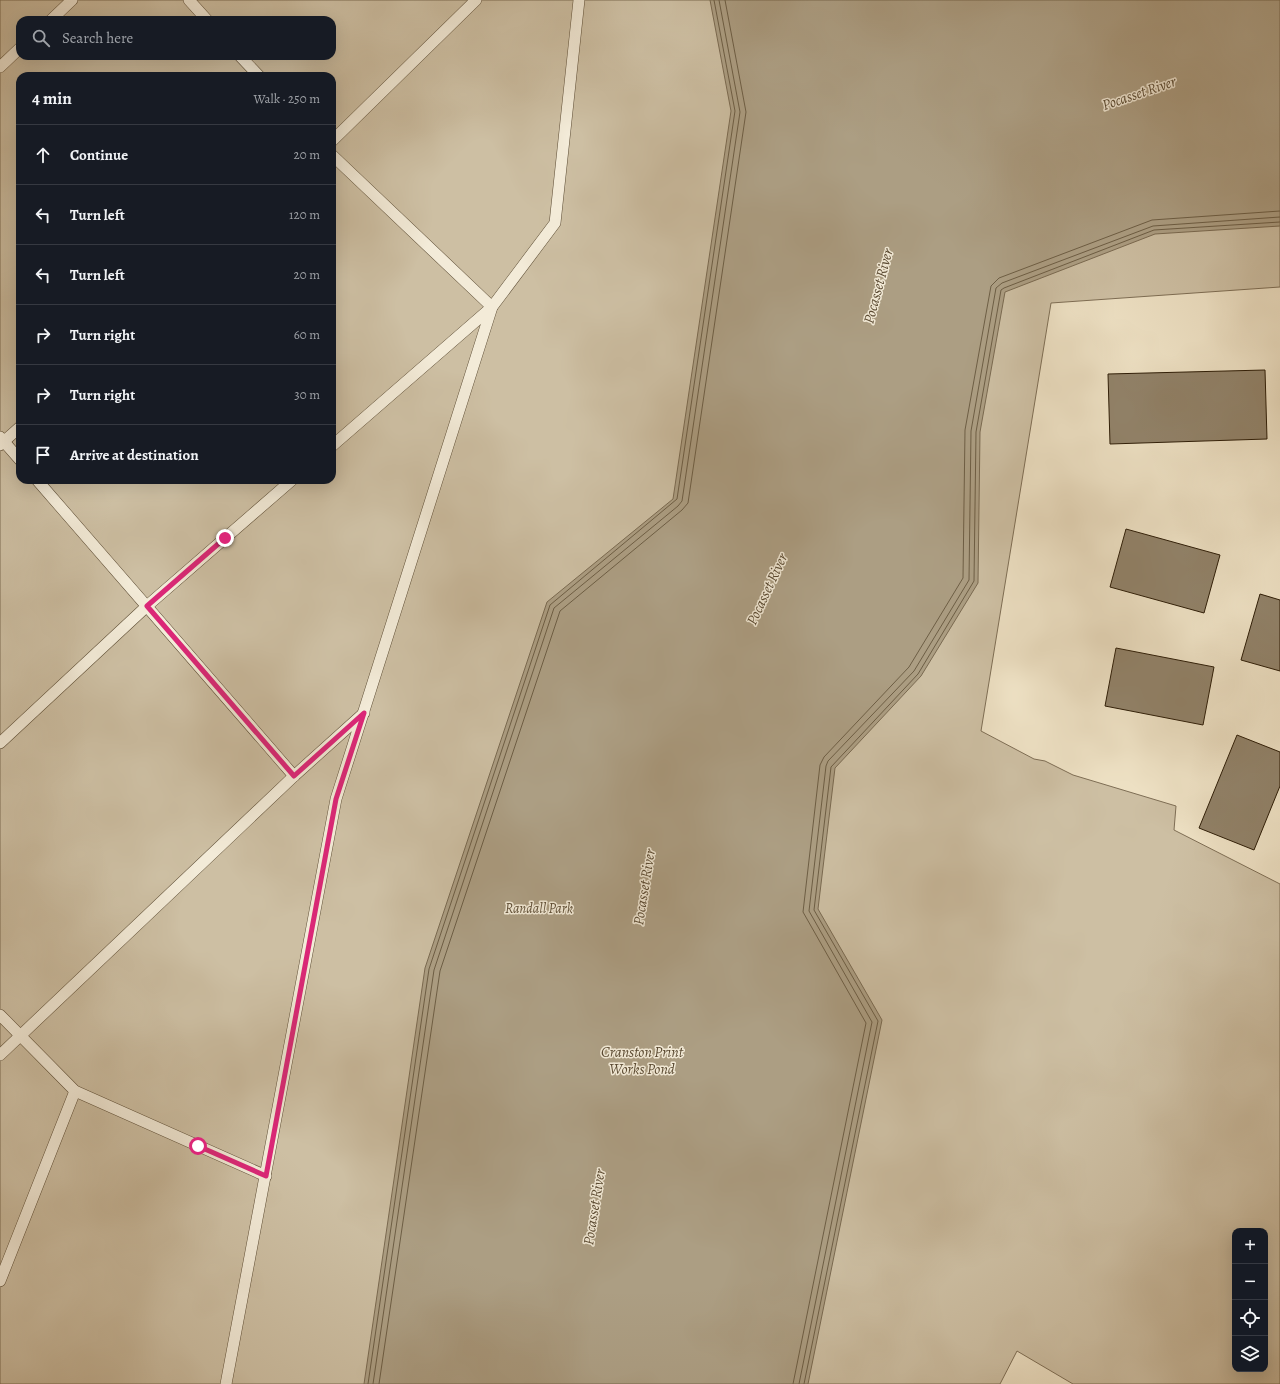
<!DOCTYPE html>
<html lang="en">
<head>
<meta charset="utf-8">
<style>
	:root { --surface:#171b24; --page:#242831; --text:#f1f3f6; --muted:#9ea1a6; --line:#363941 }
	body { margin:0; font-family:Alegreya,serif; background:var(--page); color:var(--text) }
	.controls { position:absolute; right:12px; bottom:12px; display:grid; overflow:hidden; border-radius:8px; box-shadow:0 4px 16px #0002 }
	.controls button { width:36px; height:36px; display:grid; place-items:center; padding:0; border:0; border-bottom:1px solid var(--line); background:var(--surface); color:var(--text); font:20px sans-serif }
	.stop { position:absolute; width:12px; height:12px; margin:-9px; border:3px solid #db2777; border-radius:50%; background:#fff }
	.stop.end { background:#db2777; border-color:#fff; box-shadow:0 1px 4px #0008 }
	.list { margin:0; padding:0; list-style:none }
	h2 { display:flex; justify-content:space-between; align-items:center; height:52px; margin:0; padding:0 16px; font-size:17px }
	h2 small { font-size:13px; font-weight:400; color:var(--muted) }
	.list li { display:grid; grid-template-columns:26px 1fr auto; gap:12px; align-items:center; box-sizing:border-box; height:60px; padding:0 16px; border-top:1px solid var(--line) }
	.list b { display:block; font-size:15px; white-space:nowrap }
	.list em { font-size:13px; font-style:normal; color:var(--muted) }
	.icon { flex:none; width:22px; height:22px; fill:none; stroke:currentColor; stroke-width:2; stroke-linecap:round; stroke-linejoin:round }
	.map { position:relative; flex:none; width:1280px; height:1384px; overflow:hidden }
	.search { position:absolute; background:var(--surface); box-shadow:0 4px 16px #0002; left:16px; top:16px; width:320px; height:44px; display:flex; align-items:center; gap:10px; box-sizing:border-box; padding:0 14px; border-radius:12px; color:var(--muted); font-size:15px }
	.panel { position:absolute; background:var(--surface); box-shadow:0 4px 16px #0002; left:16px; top:72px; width:320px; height:412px; border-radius:12px }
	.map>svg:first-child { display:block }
	.green { fill:#cdbfa3; stroke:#7e6e55; fill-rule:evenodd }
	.water { fill:#ac9e83; stroke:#7a6a51 }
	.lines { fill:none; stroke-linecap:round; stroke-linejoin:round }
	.shore { stroke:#6d5e45; stroke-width:1 }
	.building { fill:#918269; stroke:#2e1d07 }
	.service-casing { stroke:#5e4e36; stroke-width:12 }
	.service { stroke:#f3ebd8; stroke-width:11 }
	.route { stroke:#db2777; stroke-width:5 }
	.labels { text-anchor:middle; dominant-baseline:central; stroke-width:3; stroke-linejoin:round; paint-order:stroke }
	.park-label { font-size:14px; font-style:italic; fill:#5e4e36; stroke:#f3ebd8 }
	.water-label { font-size:15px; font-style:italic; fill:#5a4a32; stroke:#f3ebd8 }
</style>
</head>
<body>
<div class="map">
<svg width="1280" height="1384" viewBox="0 0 1280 1384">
	<rect width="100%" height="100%" fill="#ede0c3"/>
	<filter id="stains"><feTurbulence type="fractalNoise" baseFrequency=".005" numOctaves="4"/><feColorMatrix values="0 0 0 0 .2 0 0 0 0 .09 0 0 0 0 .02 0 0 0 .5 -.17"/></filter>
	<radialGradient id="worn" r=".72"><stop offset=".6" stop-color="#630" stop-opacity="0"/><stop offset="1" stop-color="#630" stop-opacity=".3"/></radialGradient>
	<path class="green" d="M0 0H1280V287L1051 303 981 731 1034 759 1045 761 1073 775 1176 806 1174 830 1280 884V1384H1073L1017 1351 1000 1384H0ZM20 20H332V56H20ZM20 76H332V480H20ZM1235 1231H1265V1369H1235Z"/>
	<polygon class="water" points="710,0 1280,0 1280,226 1155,234 1005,292 980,432 978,583 921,676 835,768 818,909 882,1020 808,1384 364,1384 425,968 547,602 673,499 731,111"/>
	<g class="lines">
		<g class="shore">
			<polyline points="368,1384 429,969 550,605 677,499 735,111 714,0"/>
			<polyline points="373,1384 434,970 554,608 678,506 682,501 740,112 719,0"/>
			<polyline points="379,1384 440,971 560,611 682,510 688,503 746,112 725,0"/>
			<polyline points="793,1384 866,1023 803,912 820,765 824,757 909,667 963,578 965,430 991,286 999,278 1152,220 1280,211"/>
			<polyline points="799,1384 872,1022 809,911 826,766 828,761 914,671 969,580 971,431 996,288 1002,283 1153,226 1280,217"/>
			<polyline points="804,1384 878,1021 814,910 831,767 918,674 974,581 976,432 1001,290 1004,288 1154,230 1280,222"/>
		</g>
	</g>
	<g class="building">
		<polygon points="1265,370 1267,439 1110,444 1108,374"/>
		<polygon points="1126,529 1220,555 1204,613 1110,587"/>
		<polygon points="1260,594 1280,600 1280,671 1241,660"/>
		<polygon points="1116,648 1214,667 1203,725 1105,706"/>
		<polygon points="1237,735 1280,752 1280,786 1254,850 1199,828"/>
	</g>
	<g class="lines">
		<defs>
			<g id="service">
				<polyline points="189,0 207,20"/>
				<polyline points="51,20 72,0"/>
				<polyline points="240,56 259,76"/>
				<polyline points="0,67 20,48"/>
				<polyline points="332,141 476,0"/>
				<polyline points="332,155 492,307 332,446"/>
				<polyline points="0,437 20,460"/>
				<polyline points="0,445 20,427"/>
				<polyline points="37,480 294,776"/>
				<polyline points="0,743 147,606 292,480"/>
				<polyline points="0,1015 75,1091 266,1176"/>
				<polyline points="0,1055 294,776 364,713"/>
				<polyline points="0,1281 75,1091"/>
				<polyline points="226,1384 336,799 492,307 555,223 579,0"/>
			</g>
		</defs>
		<use href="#service" class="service-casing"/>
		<use href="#service" class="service"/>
	</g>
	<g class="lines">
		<polyline class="route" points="198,1146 266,1176 336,799 364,713 294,776 147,606 225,538"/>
	</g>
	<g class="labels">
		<g class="park-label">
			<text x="539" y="908">Randall Park</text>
		</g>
		<g class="water-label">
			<text transform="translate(1139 93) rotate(-19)">Pocasset River</text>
			<text transform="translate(878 286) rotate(-75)">Pocasset River</text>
			<text transform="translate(767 589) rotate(-65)">Pocasset River</text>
			<text transform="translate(644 887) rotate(-81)">Pocasset River</text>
			<text x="642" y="1052">Cranston Print<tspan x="642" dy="17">Works Pond</tspan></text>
			<text transform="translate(594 1207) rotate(-81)">Pocasset River</text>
		</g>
	</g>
	<rect width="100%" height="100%" filter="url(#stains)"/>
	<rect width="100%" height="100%" fill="url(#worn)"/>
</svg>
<div class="controls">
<button>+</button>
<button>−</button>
<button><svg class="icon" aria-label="locate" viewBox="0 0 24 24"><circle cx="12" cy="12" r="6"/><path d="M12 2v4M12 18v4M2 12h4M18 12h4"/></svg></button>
<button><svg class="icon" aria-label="layers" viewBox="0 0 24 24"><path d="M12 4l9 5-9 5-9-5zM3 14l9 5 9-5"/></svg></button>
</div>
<div class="stop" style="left:198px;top:1146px"></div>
<div class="stop end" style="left:225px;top:538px"></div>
<div class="search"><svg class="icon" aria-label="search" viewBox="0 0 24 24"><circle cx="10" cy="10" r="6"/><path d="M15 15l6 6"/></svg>Search here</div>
<section class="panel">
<h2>4 min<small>Walk · 250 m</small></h2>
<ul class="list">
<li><svg class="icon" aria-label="ahead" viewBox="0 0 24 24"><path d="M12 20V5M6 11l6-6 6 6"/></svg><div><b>Continue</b></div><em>20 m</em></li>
<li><svg class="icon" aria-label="left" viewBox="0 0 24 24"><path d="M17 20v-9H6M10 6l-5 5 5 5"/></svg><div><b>Turn left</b></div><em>120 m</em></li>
<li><svg class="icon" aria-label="left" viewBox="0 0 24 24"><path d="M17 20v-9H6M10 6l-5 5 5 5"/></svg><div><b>Turn left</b></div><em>20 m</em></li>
<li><svg class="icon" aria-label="right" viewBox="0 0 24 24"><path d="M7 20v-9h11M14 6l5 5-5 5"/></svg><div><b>Turn right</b></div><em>60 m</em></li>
<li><svg class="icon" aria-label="right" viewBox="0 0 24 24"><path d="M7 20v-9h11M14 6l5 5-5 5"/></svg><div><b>Turn right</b></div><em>30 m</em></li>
<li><svg class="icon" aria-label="arrive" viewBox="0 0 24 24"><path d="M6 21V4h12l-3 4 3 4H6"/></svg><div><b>Arrive at destination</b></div></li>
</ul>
</section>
</div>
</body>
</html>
